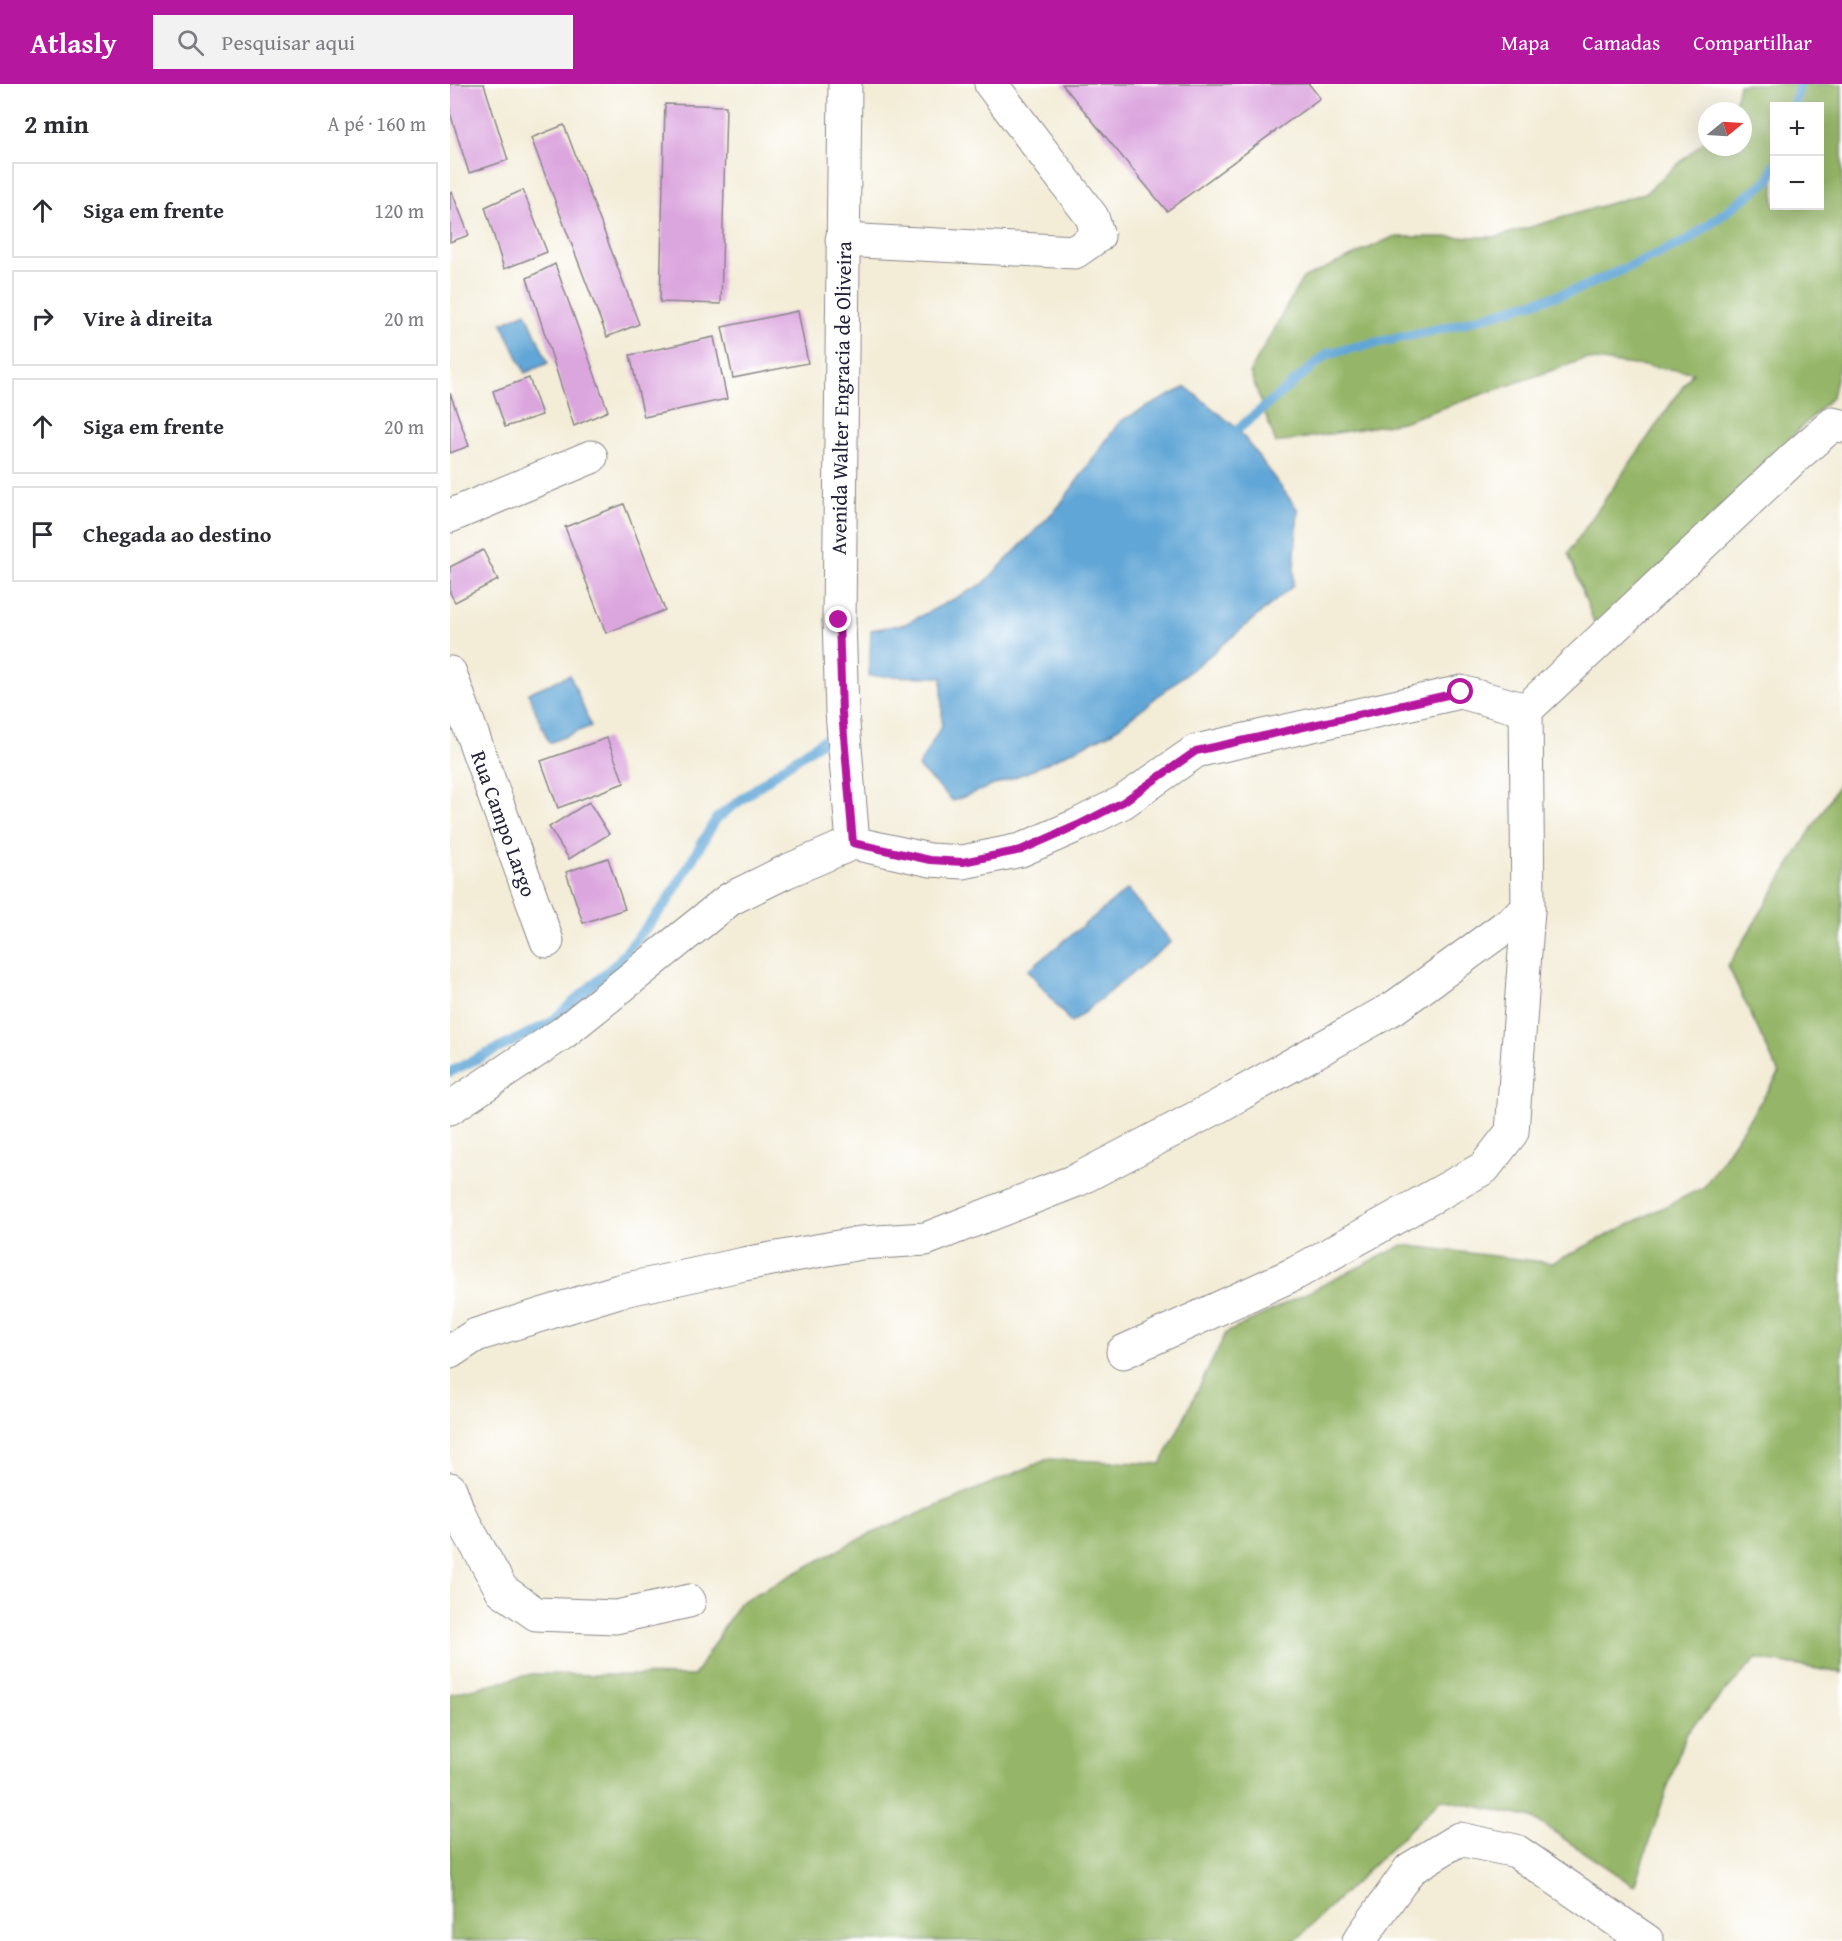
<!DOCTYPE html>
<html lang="pt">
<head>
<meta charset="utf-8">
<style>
	:root { --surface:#fff; --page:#f2f2f3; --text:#2b2b33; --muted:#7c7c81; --line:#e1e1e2; --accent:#b5179e }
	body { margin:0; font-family:"Gentium Book Plus",serif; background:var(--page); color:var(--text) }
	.controls { position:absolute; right:18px; top:18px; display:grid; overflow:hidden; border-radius:0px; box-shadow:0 6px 24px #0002 }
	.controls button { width:54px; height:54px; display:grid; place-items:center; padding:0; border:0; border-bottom:2px solid var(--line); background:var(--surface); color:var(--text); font:30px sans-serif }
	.compass { position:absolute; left:1248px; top:18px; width:54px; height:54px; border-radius:50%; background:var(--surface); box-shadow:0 6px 24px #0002; rotate:72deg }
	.stop { position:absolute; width:18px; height:18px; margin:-14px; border:4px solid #b5179e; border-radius:50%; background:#fff }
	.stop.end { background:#b5179e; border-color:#fff; box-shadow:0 2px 6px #0008 }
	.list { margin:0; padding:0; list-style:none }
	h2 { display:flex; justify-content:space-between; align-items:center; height:78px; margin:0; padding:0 24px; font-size:26px }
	h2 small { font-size:20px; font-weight:400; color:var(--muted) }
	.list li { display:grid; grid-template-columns:39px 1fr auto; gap:18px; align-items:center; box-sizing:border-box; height:96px; margin:0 12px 12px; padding:0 12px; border:2px solid var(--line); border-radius:0px }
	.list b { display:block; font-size:22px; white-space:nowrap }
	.list em { font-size:20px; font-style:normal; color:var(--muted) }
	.icon { flex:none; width:33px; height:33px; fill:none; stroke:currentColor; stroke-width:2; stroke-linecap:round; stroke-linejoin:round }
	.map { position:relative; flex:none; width:1392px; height:1857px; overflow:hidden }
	header { display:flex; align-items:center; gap:36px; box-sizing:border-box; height:84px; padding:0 30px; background:var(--accent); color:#fff }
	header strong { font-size:28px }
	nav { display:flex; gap:33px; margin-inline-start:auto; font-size:21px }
	.search { width:420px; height:54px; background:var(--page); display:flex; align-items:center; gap:15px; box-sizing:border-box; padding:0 21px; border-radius:0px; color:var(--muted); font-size:22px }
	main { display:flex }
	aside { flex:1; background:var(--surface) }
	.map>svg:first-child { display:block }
	.forest { fill:#95b668; stroke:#5c6c52; stroke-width:1.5; fill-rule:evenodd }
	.water { fill:#60a6d6; stroke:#416488; stroke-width:1.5 }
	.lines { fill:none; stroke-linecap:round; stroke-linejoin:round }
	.stream { stroke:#60a6d6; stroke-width:10 }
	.building { fill:#dba5de }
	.minor-casing { stroke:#8a8789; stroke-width:35 }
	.minor { stroke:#fff; stroke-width:33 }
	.route { stroke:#b5179e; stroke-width:8 }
	.labels { text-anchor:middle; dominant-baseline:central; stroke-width:5; stroke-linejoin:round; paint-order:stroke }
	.street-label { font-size:21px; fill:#22223b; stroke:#fff }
</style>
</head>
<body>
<header>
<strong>Atlasly</strong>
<div class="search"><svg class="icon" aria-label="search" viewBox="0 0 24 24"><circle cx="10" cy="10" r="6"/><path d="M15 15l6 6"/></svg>Pesquisar aqui</div>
<nav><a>Mapa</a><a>Camadas</a><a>Compartilhar</a></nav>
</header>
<main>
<aside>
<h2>2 min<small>A pé · 160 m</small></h2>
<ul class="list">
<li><svg class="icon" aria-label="ahead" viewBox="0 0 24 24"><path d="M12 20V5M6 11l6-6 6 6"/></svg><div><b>Siga em frente</b></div><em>120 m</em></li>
<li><svg class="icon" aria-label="right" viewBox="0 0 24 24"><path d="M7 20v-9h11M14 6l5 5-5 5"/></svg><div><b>Vire à direita</b></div><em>20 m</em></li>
<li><svg class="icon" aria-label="ahead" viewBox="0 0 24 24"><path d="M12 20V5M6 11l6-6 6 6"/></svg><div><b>Siga em frente</b></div><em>20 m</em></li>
<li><svg class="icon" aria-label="arrive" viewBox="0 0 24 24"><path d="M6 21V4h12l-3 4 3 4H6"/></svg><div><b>Chegada ao destino</b></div></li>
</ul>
</aside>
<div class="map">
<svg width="1392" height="1857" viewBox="0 0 1392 1857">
	<rect width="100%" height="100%" fill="#fff"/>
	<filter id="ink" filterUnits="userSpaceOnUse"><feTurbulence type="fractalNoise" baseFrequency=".0167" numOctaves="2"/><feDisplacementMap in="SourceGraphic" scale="12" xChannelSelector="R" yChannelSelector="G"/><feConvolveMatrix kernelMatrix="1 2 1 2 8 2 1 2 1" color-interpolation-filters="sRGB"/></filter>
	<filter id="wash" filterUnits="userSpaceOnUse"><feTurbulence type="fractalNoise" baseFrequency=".008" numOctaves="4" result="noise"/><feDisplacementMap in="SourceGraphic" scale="24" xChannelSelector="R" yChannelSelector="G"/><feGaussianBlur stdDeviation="1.35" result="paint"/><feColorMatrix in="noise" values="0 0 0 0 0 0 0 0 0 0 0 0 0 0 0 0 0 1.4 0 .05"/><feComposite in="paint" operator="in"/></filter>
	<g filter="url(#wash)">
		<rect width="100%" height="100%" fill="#f3ecd7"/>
		<g class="forest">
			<path d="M1289 0H1392V268L1382 313 1147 546 1118 469 1243 288 1135 275 952 338 826 359 800 288 852 195 943 153H1047L1195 109 1257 55V63H1293V27H1283ZM1324 22H1370V122H1324Z"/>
			<polygon points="1392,695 1392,1589 1306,1575 1236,1649 1184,1802 1083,1734 991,1715 845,1857 0,1857 0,1610 82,1590 244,1592 289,1519 409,1455 598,1375 711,1380 776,1249 953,1161 1102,1179 1254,1103 1329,990 1278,882"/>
		</g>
		<g class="water">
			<polygon points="76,228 98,279 75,289 52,239"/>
			<polygon points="736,303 788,345 848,426 843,502 764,568 662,648 578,688 503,717 468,683 492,641 492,593 419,592 421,546 455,540 533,500 609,422 670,337"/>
			<polygon points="120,591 141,642 99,659 78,609"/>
			<polygon points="678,805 721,858 621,939 578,886"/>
		</g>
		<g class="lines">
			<g class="stream">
				<polyline points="1343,22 1350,0"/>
				<polyline points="788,345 879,269 1003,242 1129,205 1237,157 1320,95 1324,81"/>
				<polyline points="0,988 100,939 167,879 217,818 266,735 334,683 374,656"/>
			</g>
		</g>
		<g id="blocks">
			<g class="building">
				<polygon points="0,0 34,0 58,76 19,89 0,29"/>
				<polygon points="612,0 859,0 870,14 717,127"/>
				<polygon points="215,20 276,22 271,220 210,218"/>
				<polygon points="114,41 189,240 157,253 81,54"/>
				<polygon points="73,106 97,168 54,185 35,123"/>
				<polygon points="2,108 19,151 0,158 0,109"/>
				<polygon points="105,180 158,327 124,342 77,194"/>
				<polygon points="348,227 358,279 283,294 272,243"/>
				<polygon points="264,253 277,315 194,333 180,271"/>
				<polygon points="79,294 92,331 55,343 43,307"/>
				<polygon points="0,309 19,362 0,369"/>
				<polygon points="174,420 215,526 156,549 115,443"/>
				<polygon points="33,466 48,496 5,518 0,509 0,483"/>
				<polygon points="157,654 174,699 108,724 91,677"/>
				<polygon points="139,718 159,750 119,775 99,743"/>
				<polygon points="158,774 175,825 133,839 116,788"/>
			</g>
		</g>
	</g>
	<g filter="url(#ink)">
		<use href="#blocks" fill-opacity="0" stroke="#8a8789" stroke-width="1.5"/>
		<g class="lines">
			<defs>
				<g id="minor">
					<polyline points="395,0 389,536 392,628 403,759"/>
					<polyline points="392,156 625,168 648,152 642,133 541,0"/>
					<polyline points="0,432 141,373"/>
					<path id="s1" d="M0 589 97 857"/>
					<polyline points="0,1024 113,949 280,815 335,788 403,759 480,776 513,778 571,766 628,741 673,718 746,667 1011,608 1076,626 1344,374 1383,340 1392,342"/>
					<polyline points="0,1268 26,1251 169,1207 294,1180 411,1159 476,1155 627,1096 767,1023 945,923 1078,826"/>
					<polyline points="673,1268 846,1189 1034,1084 1062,1048 1078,826 1076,626"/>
					<polyline points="0,1405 9,1430 52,1506 86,1530 166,1533 239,1517"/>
					<polyline points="909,1857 960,1785 1009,1755 1066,1767 1197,1857"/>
				</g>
			</defs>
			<use href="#minor" class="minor-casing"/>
			<use href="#minor" class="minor"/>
		</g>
	</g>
	<g class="lines" filter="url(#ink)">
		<polyline class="route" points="389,536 392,628 403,759 480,776 513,778 571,766 628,741 673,718 746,667 1011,608"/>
	</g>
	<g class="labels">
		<g class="street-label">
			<text transform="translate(391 314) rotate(-89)">Avenida Walter Engracia de Oliveira</text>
			<text stroke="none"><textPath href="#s1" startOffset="160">Rua Campo Largo</textPath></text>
		</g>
	</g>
</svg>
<div class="controls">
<button>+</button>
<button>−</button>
</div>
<svg class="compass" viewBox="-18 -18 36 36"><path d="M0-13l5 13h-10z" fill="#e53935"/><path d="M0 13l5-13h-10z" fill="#7c7c81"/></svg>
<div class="stop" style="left:1011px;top:608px"></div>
<div class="stop end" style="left:389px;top:536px"></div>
</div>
</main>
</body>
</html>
